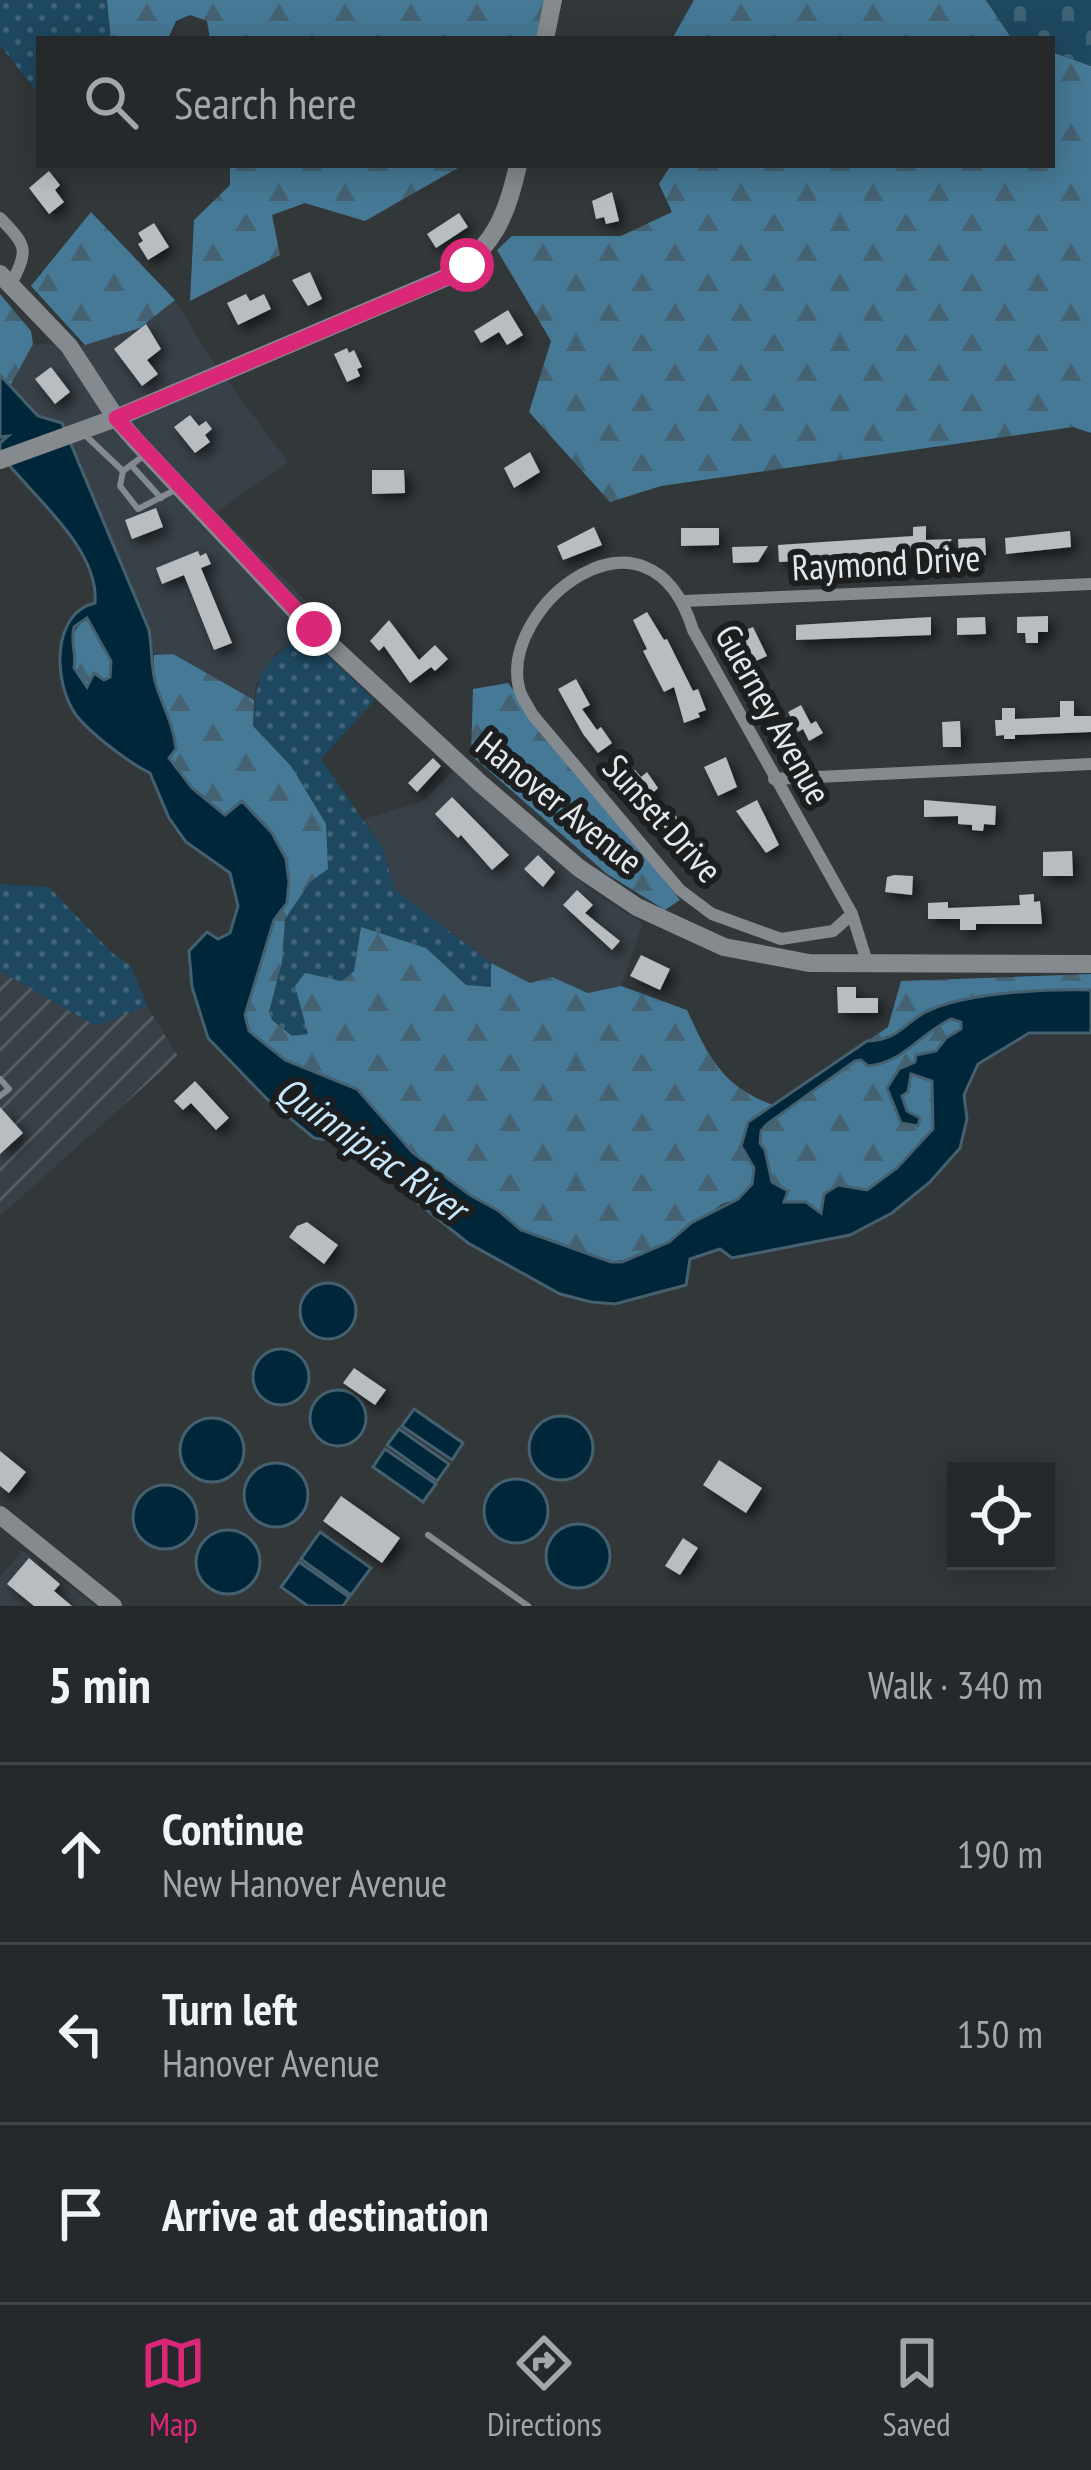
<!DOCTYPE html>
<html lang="en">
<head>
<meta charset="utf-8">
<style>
	:root { --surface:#26292b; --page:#2e3133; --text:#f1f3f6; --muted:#a4a6a9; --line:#424547; --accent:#db2777 }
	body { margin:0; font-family:"PT Sans Narrow",sans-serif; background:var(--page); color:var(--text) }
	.controls { position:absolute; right:36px; bottom:36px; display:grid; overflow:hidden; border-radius:0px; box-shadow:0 6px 30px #0003 }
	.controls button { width:108px; height:108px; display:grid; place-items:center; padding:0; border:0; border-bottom:3px solid var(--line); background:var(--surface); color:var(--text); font:60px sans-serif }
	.stop { position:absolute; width:36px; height:36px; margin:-27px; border:9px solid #db2777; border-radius:50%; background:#fff }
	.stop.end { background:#db2777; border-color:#fff; box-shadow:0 3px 12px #0008 }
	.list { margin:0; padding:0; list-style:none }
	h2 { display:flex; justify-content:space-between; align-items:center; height:156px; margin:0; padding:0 48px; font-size:51px }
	h2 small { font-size:39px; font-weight:400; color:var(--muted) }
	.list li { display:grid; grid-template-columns:78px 1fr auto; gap:36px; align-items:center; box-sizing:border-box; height:180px; padding:0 48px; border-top:3px solid var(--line) }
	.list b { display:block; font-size:45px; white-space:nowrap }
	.list p { margin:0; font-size:39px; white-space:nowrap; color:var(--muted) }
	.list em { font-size:39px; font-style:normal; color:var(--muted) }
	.icon { flex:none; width:66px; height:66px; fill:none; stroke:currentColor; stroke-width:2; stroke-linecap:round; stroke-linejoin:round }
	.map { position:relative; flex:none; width:1091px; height:1606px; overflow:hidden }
	.search { position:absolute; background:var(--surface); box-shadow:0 6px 30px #0003; left:36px; right:36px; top:36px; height:132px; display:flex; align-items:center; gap:30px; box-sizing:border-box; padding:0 42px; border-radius:0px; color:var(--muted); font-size:45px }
	.sheet { height:696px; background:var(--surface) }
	nav { display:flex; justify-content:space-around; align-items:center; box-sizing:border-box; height:168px; border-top:3px solid var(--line); background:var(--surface); font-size:33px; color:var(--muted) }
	nav a { display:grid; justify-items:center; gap:6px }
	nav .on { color:var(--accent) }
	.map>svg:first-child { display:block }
	.built { fill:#384147 }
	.industrial { fill:url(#industrial-furrows) }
	.grass { fill:url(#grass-dots) }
	.forest { fill:url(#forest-firs) }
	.cemetery { fill:url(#cemetery-stones) }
	.water { fill:#00263a; stroke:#45606f; stroke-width:3; fill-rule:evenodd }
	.building { fill:#b7bdc0; filter:url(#shadow) }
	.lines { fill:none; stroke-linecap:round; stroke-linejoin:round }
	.lane { stroke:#858a8e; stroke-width:6 }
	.street { stroke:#858a8e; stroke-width:12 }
	.secondary { stroke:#858a8e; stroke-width:18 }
	.route { stroke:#db2777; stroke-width:15 }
	.labels { text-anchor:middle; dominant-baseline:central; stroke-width:12; stroke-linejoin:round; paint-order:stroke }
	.street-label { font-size:36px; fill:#e5e8ea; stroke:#1c1e1f }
	.water-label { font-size:39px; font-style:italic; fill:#c9e7fa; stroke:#1c1e1f }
</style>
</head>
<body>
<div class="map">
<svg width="1091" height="1606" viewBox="0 0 1091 1606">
	<defs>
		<pattern id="industrial-furrows" width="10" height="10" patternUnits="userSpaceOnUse" patternTransform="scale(3)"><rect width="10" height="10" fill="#384147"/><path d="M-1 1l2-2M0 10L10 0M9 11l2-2" fill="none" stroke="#555c62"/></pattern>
		<pattern id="grass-dots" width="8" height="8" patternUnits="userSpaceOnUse" patternTransform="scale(3)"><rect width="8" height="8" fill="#1e485f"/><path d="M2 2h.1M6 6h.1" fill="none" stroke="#3f6276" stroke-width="1.8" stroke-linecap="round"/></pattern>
		<pattern id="forest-firs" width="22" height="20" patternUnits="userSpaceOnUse" patternTransform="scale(3)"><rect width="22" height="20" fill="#457996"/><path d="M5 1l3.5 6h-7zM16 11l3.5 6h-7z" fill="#456272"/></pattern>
		<pattern id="cemetery-stones" width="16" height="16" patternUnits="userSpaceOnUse" patternTransform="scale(3)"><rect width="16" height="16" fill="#1e485f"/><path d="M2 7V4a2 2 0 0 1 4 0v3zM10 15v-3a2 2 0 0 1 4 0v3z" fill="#3f6276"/></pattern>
		<filter id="shadow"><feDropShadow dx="5.5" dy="5.5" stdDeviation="6" flood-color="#0009"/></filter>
	</defs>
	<rect width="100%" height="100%" fill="#323739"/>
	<g class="built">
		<polygon points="175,300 212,360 288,462 217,512 312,607 306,635 276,652 256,685 254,700 173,654 154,655 149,630 62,423 38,416 10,386 33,344 85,345 140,328"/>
		<polygon points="457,768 595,894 643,923 621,986 588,993 552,977 530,983 491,963 395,890 382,847 364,819 421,802"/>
		<polygon points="23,1551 95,1606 0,1606 0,1576"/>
	</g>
	<polygon class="industrial" points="0,971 96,1026 147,1006 178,1056 0,1216"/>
	<g class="grass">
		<polygon points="0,0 107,0 111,39 39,39 39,95 0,45"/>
		<path d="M306 635 375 700 321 759 382 847 395 890 491 963V988L465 985 426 948 361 927 354 971 342 981 308 1034 292 1036 272 1020 269 1013 282 962 285 919 310 881 291 766 253 726C256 675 261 661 306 635Z"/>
		<polygon points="0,884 49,887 111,952 131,966 147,1006 96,1026 0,971"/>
	</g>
	<g class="forest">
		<polygon points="107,0 544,0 536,39 210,39 207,21 190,15 176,21 168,39 111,39"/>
		<polygon points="694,0 986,0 1012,39 672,39"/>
		<polygon points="1052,52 1091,66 1091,433 1073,427 661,486 610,502 529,412 551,341 497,250 512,236 621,236 672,212 659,184 671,165 1052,165"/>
		<polygon points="230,165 463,165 365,221 305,203 272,215 280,255 190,301 194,220 230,185"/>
		<polygon points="91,212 175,300 140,328 85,345 31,286"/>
		<polygon points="0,294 31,331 33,344 10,386 0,375"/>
		<path d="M87 618 111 661 110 677 104 681 95 673 87 688C71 665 61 636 87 618Z"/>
		<path d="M173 654 254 700 253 726 291 766 326 824 328 869 310 882 285 919 282 962 269 1012 272 1020 292 1036 308 1034 295 986 305 973 342 981 354 971 361 927 426 948 466 985 491 987V963L530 983 552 977 588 993 621 986 687 1010C709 1058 722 1086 773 1105L748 1122 745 1155 754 1168 752 1184 737 1199 722 1204 669 1242 641 1257 611 1262 521 1230 499 1211 470 1195 413 1153 357 1089 283 1059 248 1031 245 1016 274 920 286 859 266 824 243 801 226 815 192 788 169 757 176 749C170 717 151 688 154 655Z"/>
		<polygon points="508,683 680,900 665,910 607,874 471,755 473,689"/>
		<path d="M1091 974V990C1047 989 972 992 932 1009 904 1020 902 1040 867 1041L888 1027 901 981Z"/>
		<polygon points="951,1019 961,1021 961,1029 946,1038 936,1051 917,1055 915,1062 903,1066 889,1097 901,1123 918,1126 901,1102 908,1077 916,1074 932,1081 933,1129 897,1168 867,1190 838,1185 824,1194 822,1213 806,1202 784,1202 778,1185 772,1182 765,1150 760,1143 761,1131 767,1124 855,1061"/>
	</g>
	<polygon class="cemetery" points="986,0 1091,0 1091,66 1052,52 1052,39 1012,39"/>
	<g class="water">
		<path d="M0 375 38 416 62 423 149 630C152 647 151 665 155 681 161 704 174 724 176 749L169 758 192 788 225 815 242 801 272 833 286 859 289 882 287 903 274 920 245 1015 249 1031 285 1060 357 1089 413 1153 470 1195 499 1211 521 1230 611 1262H622L669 1242 691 1223 738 1199 752 1184 754 1168 741 1146 748 1122 867 1041C902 1040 904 1020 932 1009 973 992 1047 989 1091 990V1033H1029L978 1064 964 1095 967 1119 960 1148 930 1182 892 1213 850 1235 732 1258 720 1249 690 1259 686 1285 615 1304 591 1302 560 1294 468 1243 403 1191 367 1156 343 1142 314 1138 267 1099 208 1038 192 987 189 951 207 932 218 939 230 933 238 906 230 873 186 842 169 818 150 773C129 763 90 733 76 715 53 683 51 613 95 603 100 548 30 494 0 454V443L8 436 0 437ZM87 618 111 661 110 677 104 680 94 673 87 687 74 668C77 653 70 643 74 627ZM951 1019 961 1022V1029L946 1038 936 1051 916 1055 915 1062 899 1069 887 1088 901 1123 918 1126 920 1118 907 1111 902 1096 908 1092 911 1074 932 1081 933 1129 897 1168 867 1190 838 1185 824 1194 821 1213 806 1202H784L788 1191 772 1182 765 1150 760 1143 761 1131 767 1124 855 1061 861 1060 868 1066C905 1062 919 1034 951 1019Z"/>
		<circle cx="328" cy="1311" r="28"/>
		<circle cx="281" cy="1377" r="28"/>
		<circle cx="338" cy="1418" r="28"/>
		<polygon points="414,1409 463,1443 452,1460 402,1426"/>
		<circle cx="561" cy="1448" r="32"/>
		<circle cx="212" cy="1450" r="32"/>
		<polygon points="399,1429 449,1464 437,1481 387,1445"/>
		<polygon points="385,1449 436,1484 423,1502 373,1467"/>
		<circle cx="276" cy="1495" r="32"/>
		<circle cx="516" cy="1511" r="32"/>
		<circle cx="165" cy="1517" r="32"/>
		<circle cx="578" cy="1556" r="32"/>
		<circle cx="228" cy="1562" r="32"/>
		<polygon points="320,1532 371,1568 351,1595 301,1559"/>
		<polygon points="299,1562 349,1597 343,1606 308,1606 281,1587"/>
	</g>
	<g class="building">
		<polygon points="49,171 60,185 55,190 64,202 49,214 29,188"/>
		<polygon points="612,192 619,221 606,224 604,217 596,219 592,201"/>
		<polygon points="459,213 468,227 436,248 427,234"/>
		<polygon points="154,223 169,247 148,260 138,244 143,241 138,233"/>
		<polygon points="310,272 322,299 308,306 292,280"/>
		<polygon points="246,294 250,301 264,294 271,309 238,325 227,303"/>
		<polygon points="508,310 523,335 507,345 499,332 481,343 474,331"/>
		<polygon points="146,324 161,349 147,360 158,374 142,386 114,349"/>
		<polygon points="347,348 349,353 354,350 362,367 357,369 360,376 347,382 334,354"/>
		<polygon points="51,367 70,392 55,404 35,379"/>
		<polygon points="190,415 199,426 206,421 212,429 205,435 210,442 195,453 174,427"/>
		<polygon points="530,452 540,472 514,488 504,468"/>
		<polygon points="372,470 404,470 405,493 372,494"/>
		<polygon points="156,508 163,527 132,539 125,520"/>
		<polygon points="926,526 926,540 952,539 942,555 779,562 778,545 913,536 913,527"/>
		<polygon points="594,527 602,545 563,560 557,546"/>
		<polygon points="681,528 719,528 719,545 681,546"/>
		<polygon points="1070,531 1071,547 1006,554 1005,538"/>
		<polygon points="985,538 986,555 959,557 958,539"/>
		<polygon points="768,546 758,562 733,563 732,547"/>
		<polygon points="198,551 200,556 206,553 211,564 201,568 232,643 214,650 184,575 162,584 156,568"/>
		<polygon points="647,612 664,640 667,639 693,691 698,689 706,710 698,713 700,717 684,723 674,687 664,692 643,651 647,649 633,620"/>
		<polygon points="1048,616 1048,632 1038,632 1038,643 1026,643 1025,633 1017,633 1017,617"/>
		<polygon points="931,617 931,635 796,640 796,625"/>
		<polygon points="985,617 986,634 957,635 957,618"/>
		<polygon points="389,620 419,660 435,645 448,659 435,671 431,667 410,683 384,646 379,651 370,641"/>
		<polygon points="753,627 767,656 756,661 753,656 748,658 737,634"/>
		<polygon points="576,679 590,705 582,709 597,730 601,727 612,743 598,753 583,734 558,689"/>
		<polygon points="1060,701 1074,701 1074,716 1091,716 1091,732 1015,735 1015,739 1004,739 1004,735 996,736 995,720 1002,720 1002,708 1015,708 1015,719 1060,717"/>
		<polygon points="801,705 811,724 816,721 823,733 809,741 803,729 798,732 788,712"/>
		<polygon points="960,721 961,747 943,747 942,722"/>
		<polygon points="726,757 737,787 718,796 704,767"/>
		<polygon points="433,758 441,766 417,792 408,783"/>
		<polygon points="635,770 641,777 647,772 658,788 640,806 623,780"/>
		<polygon points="452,797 509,855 492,870 461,835 458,838 435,814"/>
		<polygon points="757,800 779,845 766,853 736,811"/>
		<polygon points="924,800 996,806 995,825 984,824 983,831 972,830 972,825 958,824 958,816 924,817"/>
		<polygon points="675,815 694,840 683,850 663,826"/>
		<polygon points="1072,851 1073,876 1043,876 1043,852"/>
		<polygon points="538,855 555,872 543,887 524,869"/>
		<polygon points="894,875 913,876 912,895 885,892 887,877"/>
		<polygon points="577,890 593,905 585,913 620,941 612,950 563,905"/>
		<polygon points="1034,894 1034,902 1040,901 1042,924 976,924 976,930 960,930 960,919 928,919 928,903 948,902 948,908 1020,905 1019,895"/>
		<polygon points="641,955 670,969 660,990 630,976"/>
		<polygon points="837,987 856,987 856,998 878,998 878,1013 838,1013"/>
		<polygon points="195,1081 229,1118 216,1130 191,1103 183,1110 174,1101"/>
		<polygon points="0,1107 23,1133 0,1154"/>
		<polygon points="307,1222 338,1245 324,1264 289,1237 297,1226"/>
		<polygon points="354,1368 386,1390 375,1405 343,1383"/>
		<polygon points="0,1451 26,1472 9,1493 0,1486"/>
		<polygon points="719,1460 762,1488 746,1513 703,1485"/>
		<polygon points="341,1496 400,1538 382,1563 323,1521"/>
		<polygon points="683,1538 698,1548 680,1575 665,1566"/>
		<polygon points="29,1558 60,1584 54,1591 72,1606 34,1606 7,1584"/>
	</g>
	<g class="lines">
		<g class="lane">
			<polyline points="84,434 123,471 146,454"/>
			<polyline points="131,465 161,498"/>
			<polyline points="123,471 120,486 138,509 177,489"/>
			<polyline points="0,1079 9,1089 0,1096"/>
			<polyline points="428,1535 528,1606"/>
		</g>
		<g class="street">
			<path d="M0 218C27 246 29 249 11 284"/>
			<polyline points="684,601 1091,584"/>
			<polyline points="774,779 1091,764"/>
			<path d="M852 914 833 931 781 939 712 914 680 890 532 714C528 706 521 697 519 688 499 606 649 486 693 630L852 914 868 965"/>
		</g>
		<g class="secondary">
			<polyline points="545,39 553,0"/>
			<polyline points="0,274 69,346 116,418 135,440 303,619 480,783 579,868 637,907 724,947 809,963 1091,964"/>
			<path d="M0 460 116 418 447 277C493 249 507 216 518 165"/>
			<polyline points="0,1515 113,1606"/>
		</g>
	</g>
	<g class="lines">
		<polyline class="route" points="314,629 116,418 448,277 467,265"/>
	</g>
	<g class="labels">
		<g class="street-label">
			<text transform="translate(886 562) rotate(-3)">Raymond Drive</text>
			<text transform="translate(774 714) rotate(61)">Guerney Avenue</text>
			<text transform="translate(560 802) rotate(39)">Hanover Avenue</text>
			<text transform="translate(663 818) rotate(48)">Sunset Drive</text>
		</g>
		<g class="water-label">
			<text transform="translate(372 1148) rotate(35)">Quinnipiac River</text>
		</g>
	</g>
</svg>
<div class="controls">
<button><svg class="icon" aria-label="locate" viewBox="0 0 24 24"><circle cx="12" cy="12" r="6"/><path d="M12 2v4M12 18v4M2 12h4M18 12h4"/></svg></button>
</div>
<div class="stop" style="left:467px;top:265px"></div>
<div class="stop end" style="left:314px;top:629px"></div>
<div class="search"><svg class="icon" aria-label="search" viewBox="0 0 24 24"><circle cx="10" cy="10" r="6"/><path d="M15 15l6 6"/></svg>Search here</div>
</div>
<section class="sheet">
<h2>5 min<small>Walk · 340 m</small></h2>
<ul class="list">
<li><svg class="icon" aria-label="ahead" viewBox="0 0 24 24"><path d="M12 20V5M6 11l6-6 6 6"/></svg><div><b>Continue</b><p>New Hanover Avenue</p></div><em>190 m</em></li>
<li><svg class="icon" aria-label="left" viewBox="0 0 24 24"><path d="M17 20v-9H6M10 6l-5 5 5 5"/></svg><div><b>Turn left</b><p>Hanover Avenue</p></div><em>150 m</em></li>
<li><svg class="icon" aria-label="arrive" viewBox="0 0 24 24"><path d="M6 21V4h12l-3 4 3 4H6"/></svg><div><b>Arrive at destination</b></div></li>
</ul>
</section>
<nav>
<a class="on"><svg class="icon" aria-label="map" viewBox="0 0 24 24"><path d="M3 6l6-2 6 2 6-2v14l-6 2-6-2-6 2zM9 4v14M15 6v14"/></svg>Map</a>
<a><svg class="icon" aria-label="directions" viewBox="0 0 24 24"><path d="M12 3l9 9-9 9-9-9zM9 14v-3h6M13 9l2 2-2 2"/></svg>Directions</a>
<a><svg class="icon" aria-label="saved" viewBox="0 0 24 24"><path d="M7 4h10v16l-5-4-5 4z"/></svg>Saved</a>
</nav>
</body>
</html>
